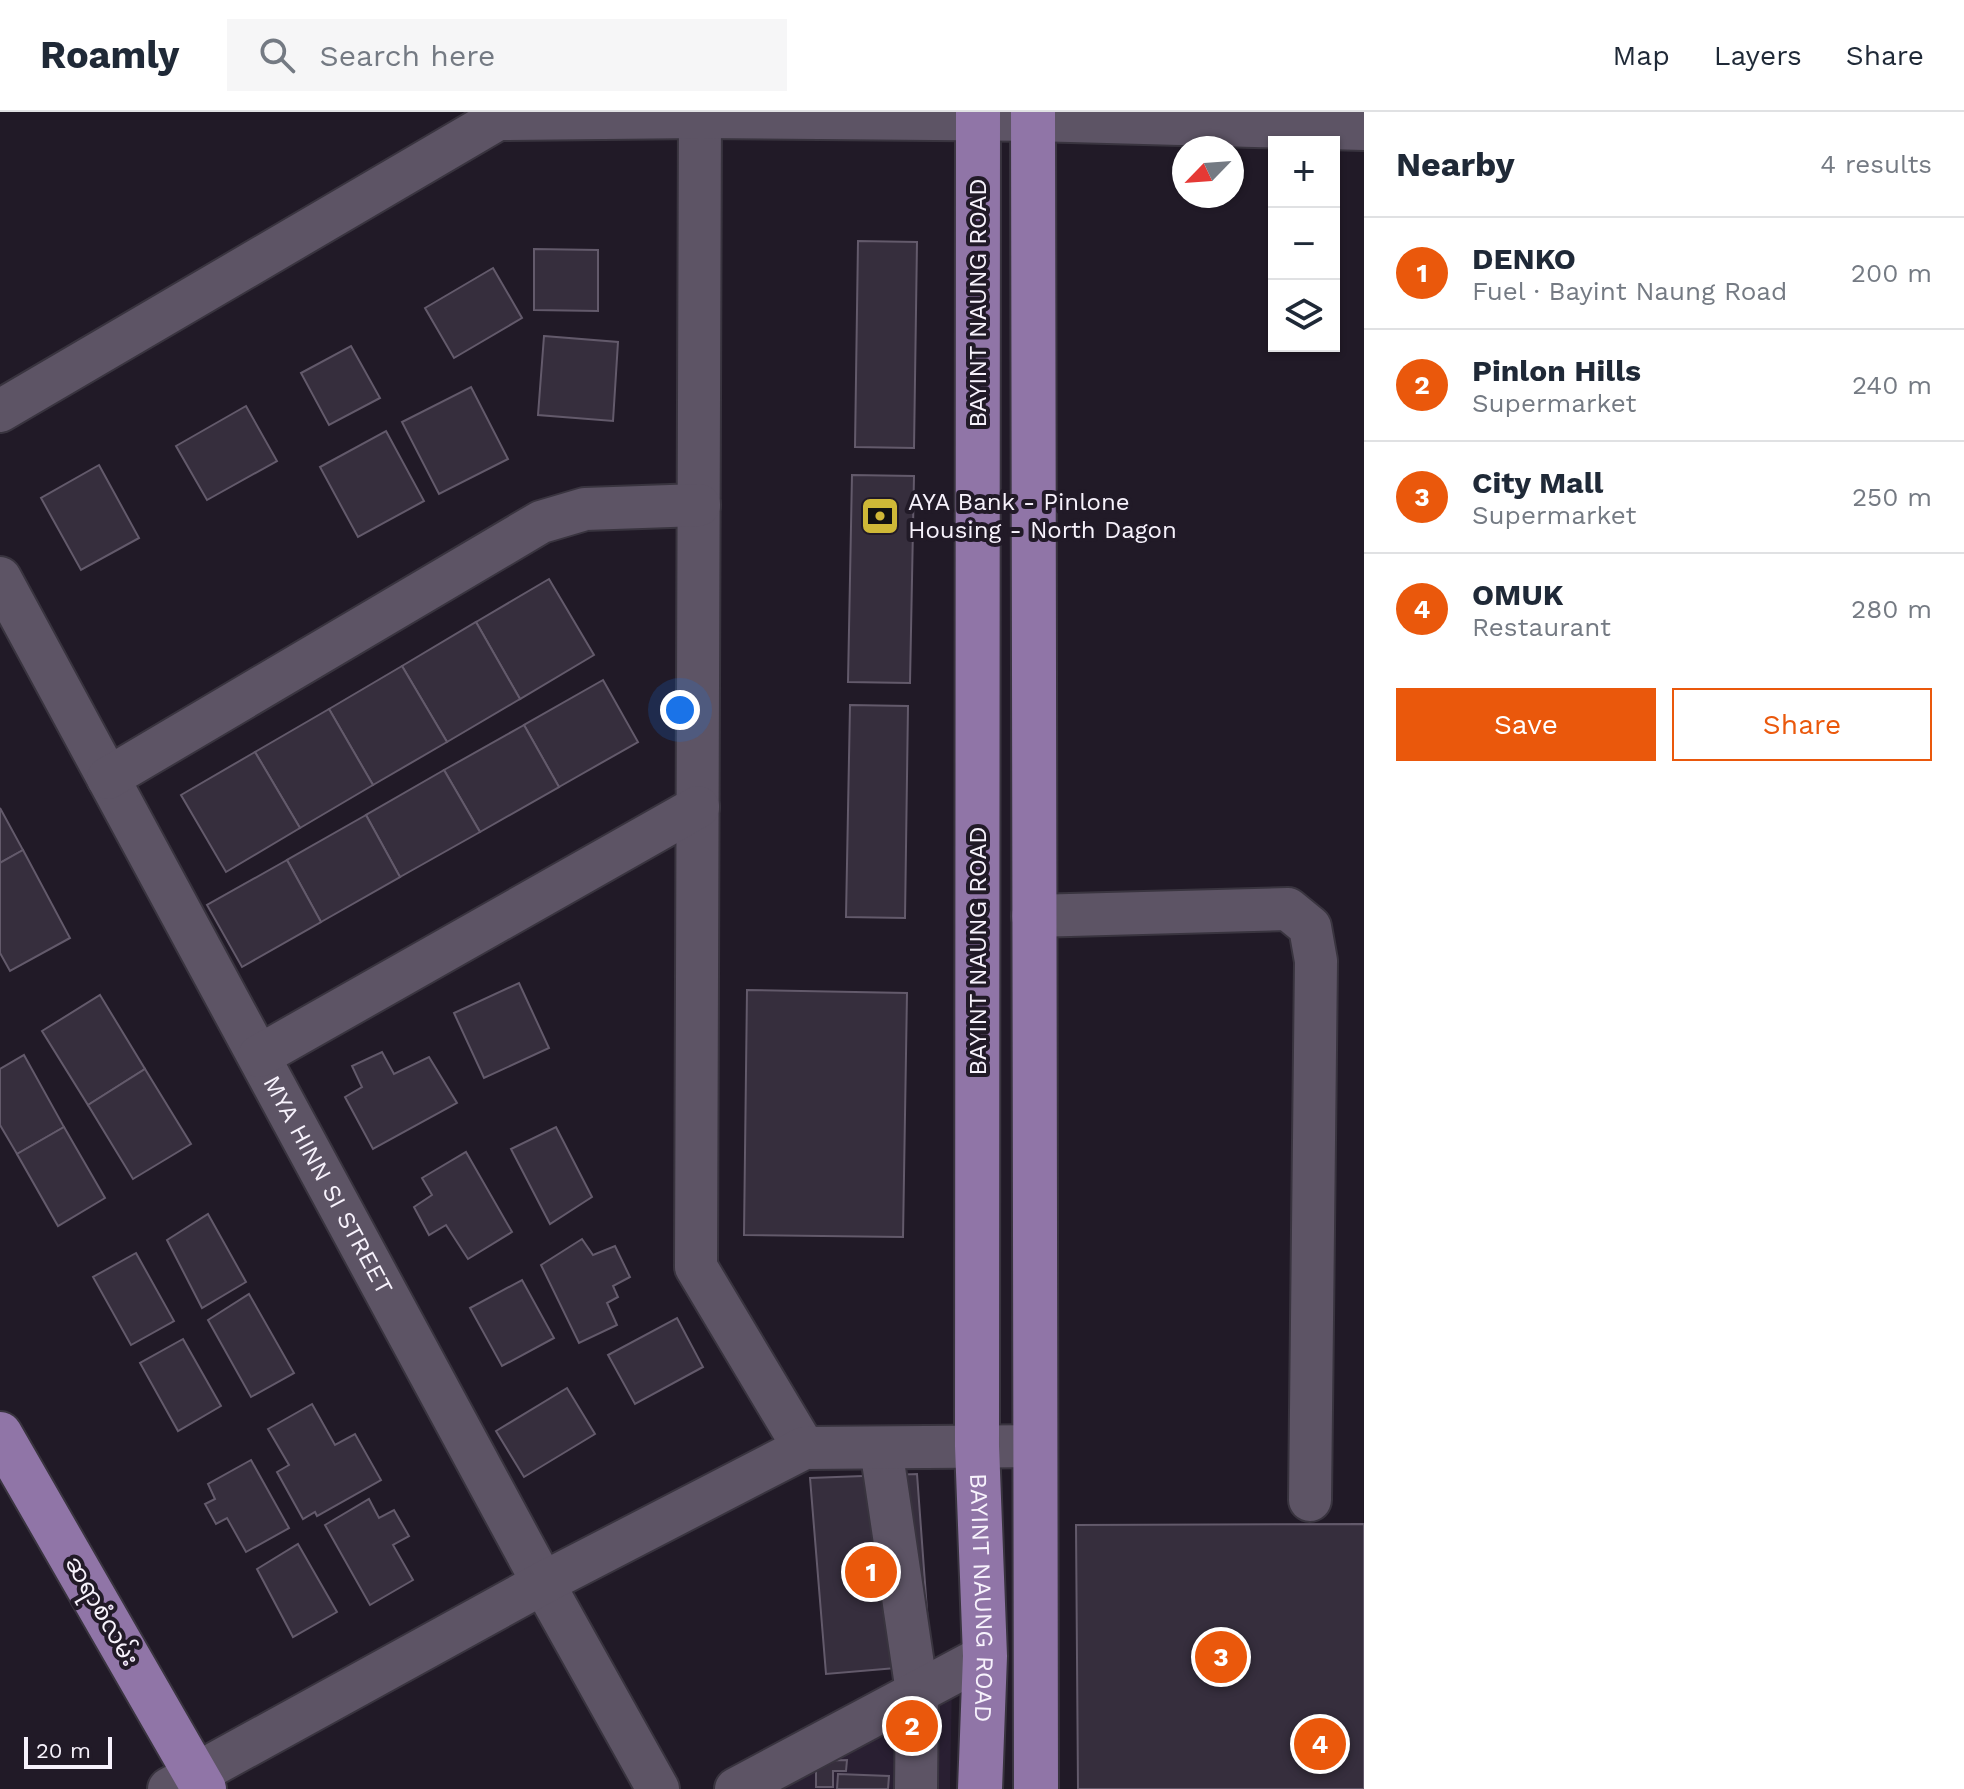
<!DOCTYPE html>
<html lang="en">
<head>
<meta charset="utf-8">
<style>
	:root { --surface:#fff; --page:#f6f6f7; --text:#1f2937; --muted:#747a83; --line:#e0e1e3; --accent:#ea580c }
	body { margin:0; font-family:"Work Sans","Noto Sans Myanmar",sans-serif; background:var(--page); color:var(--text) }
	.controls { position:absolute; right:24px; top:24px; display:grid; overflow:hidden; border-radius:0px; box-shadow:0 2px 6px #0004 }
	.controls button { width:72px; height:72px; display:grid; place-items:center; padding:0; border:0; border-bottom:2px solid var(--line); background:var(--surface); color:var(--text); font:40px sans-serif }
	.compass { position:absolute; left:1172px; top:24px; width:72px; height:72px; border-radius:50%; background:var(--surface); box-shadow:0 2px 6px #0004; rotate:245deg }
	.scale { position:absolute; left:24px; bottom:20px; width:88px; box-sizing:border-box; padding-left:8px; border:4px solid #f7f2fc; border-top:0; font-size:22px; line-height:28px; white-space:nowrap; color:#f7f2fc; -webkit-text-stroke:6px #211a27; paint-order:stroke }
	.you { position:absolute; left:680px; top:598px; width:28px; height:28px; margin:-20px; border:6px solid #fff; border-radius:50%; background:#1a73e8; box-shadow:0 0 0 12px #1a73e833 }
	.badge { display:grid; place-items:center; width:52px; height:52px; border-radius:50%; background:var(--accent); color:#fff; font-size:26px; font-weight:700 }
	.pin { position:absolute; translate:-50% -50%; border:4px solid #fff; box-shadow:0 2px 8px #0006 }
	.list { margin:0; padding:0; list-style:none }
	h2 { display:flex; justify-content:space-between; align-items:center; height:104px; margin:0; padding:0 32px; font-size:34px }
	h2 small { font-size:26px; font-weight:400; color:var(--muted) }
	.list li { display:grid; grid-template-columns:52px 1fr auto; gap:24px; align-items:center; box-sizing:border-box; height:112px; padding:0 32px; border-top:2px solid var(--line) }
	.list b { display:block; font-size:30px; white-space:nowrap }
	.list p { margin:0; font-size:26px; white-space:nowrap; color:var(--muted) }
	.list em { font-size:26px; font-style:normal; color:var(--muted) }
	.actions { display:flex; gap:16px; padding:24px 32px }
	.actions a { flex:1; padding:18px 0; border:2px solid var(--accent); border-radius:0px; text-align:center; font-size:28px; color:var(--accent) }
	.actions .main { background:var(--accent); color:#fff }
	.icon { flex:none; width:44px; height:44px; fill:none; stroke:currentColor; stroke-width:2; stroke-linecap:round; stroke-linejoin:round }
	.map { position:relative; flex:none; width:1364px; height:1677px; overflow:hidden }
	header { display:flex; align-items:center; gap:48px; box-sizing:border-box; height:112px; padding:0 40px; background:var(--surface); border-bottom:2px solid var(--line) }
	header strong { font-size:38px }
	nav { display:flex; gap:44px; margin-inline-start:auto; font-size:28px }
	.search { width:560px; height:72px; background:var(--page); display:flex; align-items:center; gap:20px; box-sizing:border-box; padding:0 28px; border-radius:0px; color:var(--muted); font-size:30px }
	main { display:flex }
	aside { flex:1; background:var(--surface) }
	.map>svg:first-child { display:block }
	.built { fill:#291f32 }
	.building { fill:#362e3d; stroke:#635a6b; stroke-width:2 }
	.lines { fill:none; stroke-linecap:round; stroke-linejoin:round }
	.minor-casing { stroke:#39343f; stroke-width:46 }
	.major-casing { stroke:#39343f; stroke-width:48 }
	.minor { stroke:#5d5465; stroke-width:42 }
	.major { stroke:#9075a7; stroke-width:44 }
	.labels { text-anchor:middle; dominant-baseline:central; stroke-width:8; stroke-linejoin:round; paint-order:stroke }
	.street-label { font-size:24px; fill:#f7f2fc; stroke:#211a27 }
	.poi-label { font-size:24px; fill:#f7f2fc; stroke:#211a27; text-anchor:start }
</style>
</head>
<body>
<header>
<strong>Roamly</strong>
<div class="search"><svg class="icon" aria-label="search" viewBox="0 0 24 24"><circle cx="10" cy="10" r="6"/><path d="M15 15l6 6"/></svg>Search here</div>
<nav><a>Map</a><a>Layers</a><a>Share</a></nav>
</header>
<main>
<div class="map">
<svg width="1364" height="1677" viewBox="0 0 1364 1677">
	<rect width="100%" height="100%" fill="#211a27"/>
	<polygon class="built" points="952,1572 950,1677 779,1677"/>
	<g class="building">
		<polygon points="858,129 917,130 914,336 855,335"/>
		<polygon points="534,137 598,138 598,199 534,198"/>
		<polygon points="493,156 522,206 454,246 425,196"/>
		<polygon points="544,224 618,230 613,309 538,303"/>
		<polygon points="351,234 380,286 329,313 301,261"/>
		<polygon points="471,275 508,347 439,382 402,310"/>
		<polygon points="246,294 277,349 207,388 176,334"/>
		<polygon points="386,319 424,389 358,425 320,355"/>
		<polygon points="99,353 139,426 81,458 41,386"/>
		<polygon points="852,363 914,364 910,571 848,570"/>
		<polygon points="549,467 594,543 520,587 476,510"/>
		<polygon points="476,510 520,587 447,630 402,554"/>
		<polygon points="402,554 447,630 373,673 329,597"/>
		<polygon points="603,568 638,630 559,675 524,613"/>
		<polygon points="850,593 908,594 905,806 846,805"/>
		<polygon points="329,597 373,673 300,716 255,640"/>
		<polygon points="524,613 559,675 480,720 444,658"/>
		<polygon points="255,640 300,716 226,760 181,683"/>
		<polygon points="444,658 480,720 400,765 366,703"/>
		<polygon points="0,696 23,738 0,751"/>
		<polygon points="366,703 400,765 321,810 287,748"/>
		<polygon points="23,738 70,826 10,859 0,841 0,751"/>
		<polygon points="287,748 321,810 242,855 207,793"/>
		<polygon points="519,871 549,936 484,966 454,901"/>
		<polygon points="747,878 907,881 903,1125 744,1123"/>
		<polygon points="100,883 145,957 88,993 42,919"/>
		<polygon points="382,940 394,962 429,945 457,991 373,1037 345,985 362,975 352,954"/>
		<polygon points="24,943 64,1015 17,1042 0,1013 0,957"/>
		<polygon points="145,957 191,1032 133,1067 88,993"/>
		<polygon points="64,1015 105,1086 58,1114 17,1042"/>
		<polygon points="556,1015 592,1085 550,1112 511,1037"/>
		<polygon points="466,1040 512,1120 468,1147 446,1113 429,1123 414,1095 432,1083 422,1066"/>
		<polygon points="208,1102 246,1170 202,1196 167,1128"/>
		<polygon points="582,1127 593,1143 615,1134 630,1165 613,1174 618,1185 607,1191 617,1213 579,1231 541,1153"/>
		<polygon points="136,1141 174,1209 131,1233 93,1165"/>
		<polygon points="522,1168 554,1226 502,1254 470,1196"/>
		<polygon points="249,1182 294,1261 251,1285 208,1208"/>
		<polygon points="677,1206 703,1255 635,1292 608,1243"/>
		<polygon points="183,1227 221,1294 178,1319 140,1251"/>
		<polygon points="567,1276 595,1322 524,1365 496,1319"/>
		<polygon points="312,1292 335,1333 355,1322 381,1368 317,1404 315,1400 303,1407 277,1360 289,1353 268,1317"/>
		<polygon points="251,1348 289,1416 246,1440 227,1406 216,1412 205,1392 215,1387 208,1372"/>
		<polygon points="917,1362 931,1553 826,1562 810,1366"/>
		<polygon points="369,1387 379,1406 394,1398 409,1424 393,1433 413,1468 370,1493 325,1413"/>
		<polygon points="1364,1412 1364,1677 1078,1677 1076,1413"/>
		<polygon points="298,1432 337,1500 293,1525 257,1457"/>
		<polygon points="847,1648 846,1659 833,1659 833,1675 816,1675 816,1649"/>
		<polygon points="838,1662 889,1664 888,1677 837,1677"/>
	</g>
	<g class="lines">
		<defs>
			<g id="minor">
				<polyline points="700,0 696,1155 804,1336"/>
				<polyline points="0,299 498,7 700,5 1033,8 1364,17"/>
				<path id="s1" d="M0 466 543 1471 658 1677"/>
				<polyline points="108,666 541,410 585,397 699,393"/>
				<polyline points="1033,804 1288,797 1310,815 1316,849 1310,1388"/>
				<polyline points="259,944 698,695"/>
				<polyline points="881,1336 917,1580 916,1677"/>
				<polyline points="169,1677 543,1471 804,1336 1035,1334"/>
				<polyline points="736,1677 985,1544"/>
			</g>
			<g id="major">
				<path id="s2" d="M978 0 977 1334 985 1544 980 1677"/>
				<polyline points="1033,0 1036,1677"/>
				<polyline points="0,1322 204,1677"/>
			</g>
		</defs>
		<use href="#minor" class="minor-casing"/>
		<use href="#major" class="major-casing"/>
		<use href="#minor" class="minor"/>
		<use href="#major" class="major"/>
	</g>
	<defs>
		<symbol id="bank-square" viewBox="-11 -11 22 22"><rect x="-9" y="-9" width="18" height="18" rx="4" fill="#cfb837" stroke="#211a27"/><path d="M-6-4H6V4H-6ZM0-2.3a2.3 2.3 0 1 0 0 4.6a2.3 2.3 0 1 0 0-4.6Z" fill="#111"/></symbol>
	</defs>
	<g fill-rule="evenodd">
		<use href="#bank-square" x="858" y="382" width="44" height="44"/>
	</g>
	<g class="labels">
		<g class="street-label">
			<text transform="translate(978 191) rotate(-90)">BAYINT NAUNG ROAD</text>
			<text transform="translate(978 839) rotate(-90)">BAYINT NAUNG ROAD</text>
			<text stroke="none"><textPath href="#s1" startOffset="690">MYA HINN SI STREET</textPath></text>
			<text stroke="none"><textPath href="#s2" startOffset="1486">BAYINT NAUNG ROAD</textPath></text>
			<text transform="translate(102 1499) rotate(60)">ဆရာစံလမ်း</text>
		</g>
		<g class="poi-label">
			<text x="908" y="390">AYA Bank - Pinlone<tspan x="908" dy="28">Housing - North Dagon</tspan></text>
		</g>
	</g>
</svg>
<div class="controls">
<button>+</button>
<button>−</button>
<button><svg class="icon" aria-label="layers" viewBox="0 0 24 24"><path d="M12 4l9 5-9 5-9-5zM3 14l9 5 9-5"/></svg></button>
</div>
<svg class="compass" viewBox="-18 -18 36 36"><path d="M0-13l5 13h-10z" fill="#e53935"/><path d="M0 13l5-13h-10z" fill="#747a83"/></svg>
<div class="scale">20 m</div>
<div class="you"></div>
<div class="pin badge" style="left:871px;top:1460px">1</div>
<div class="pin badge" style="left:912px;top:1614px">2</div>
<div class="pin badge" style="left:1221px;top:1545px">3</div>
<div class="pin badge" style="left:1320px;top:1632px">4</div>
</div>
<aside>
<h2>Nearby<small>4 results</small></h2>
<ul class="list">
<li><span class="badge">1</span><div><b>DENKO</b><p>Fuel · Bayint Naung Road</p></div><em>200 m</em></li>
<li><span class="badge">2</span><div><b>Pinlon Hills</b><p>Supermarket</p></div><em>240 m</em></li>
<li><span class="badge">3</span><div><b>City Mall</b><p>Supermarket</p></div><em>250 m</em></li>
<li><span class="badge">4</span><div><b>OMUK</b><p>Restaurant</p></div><em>280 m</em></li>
</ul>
<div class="actions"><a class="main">Save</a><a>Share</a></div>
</aside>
</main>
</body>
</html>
